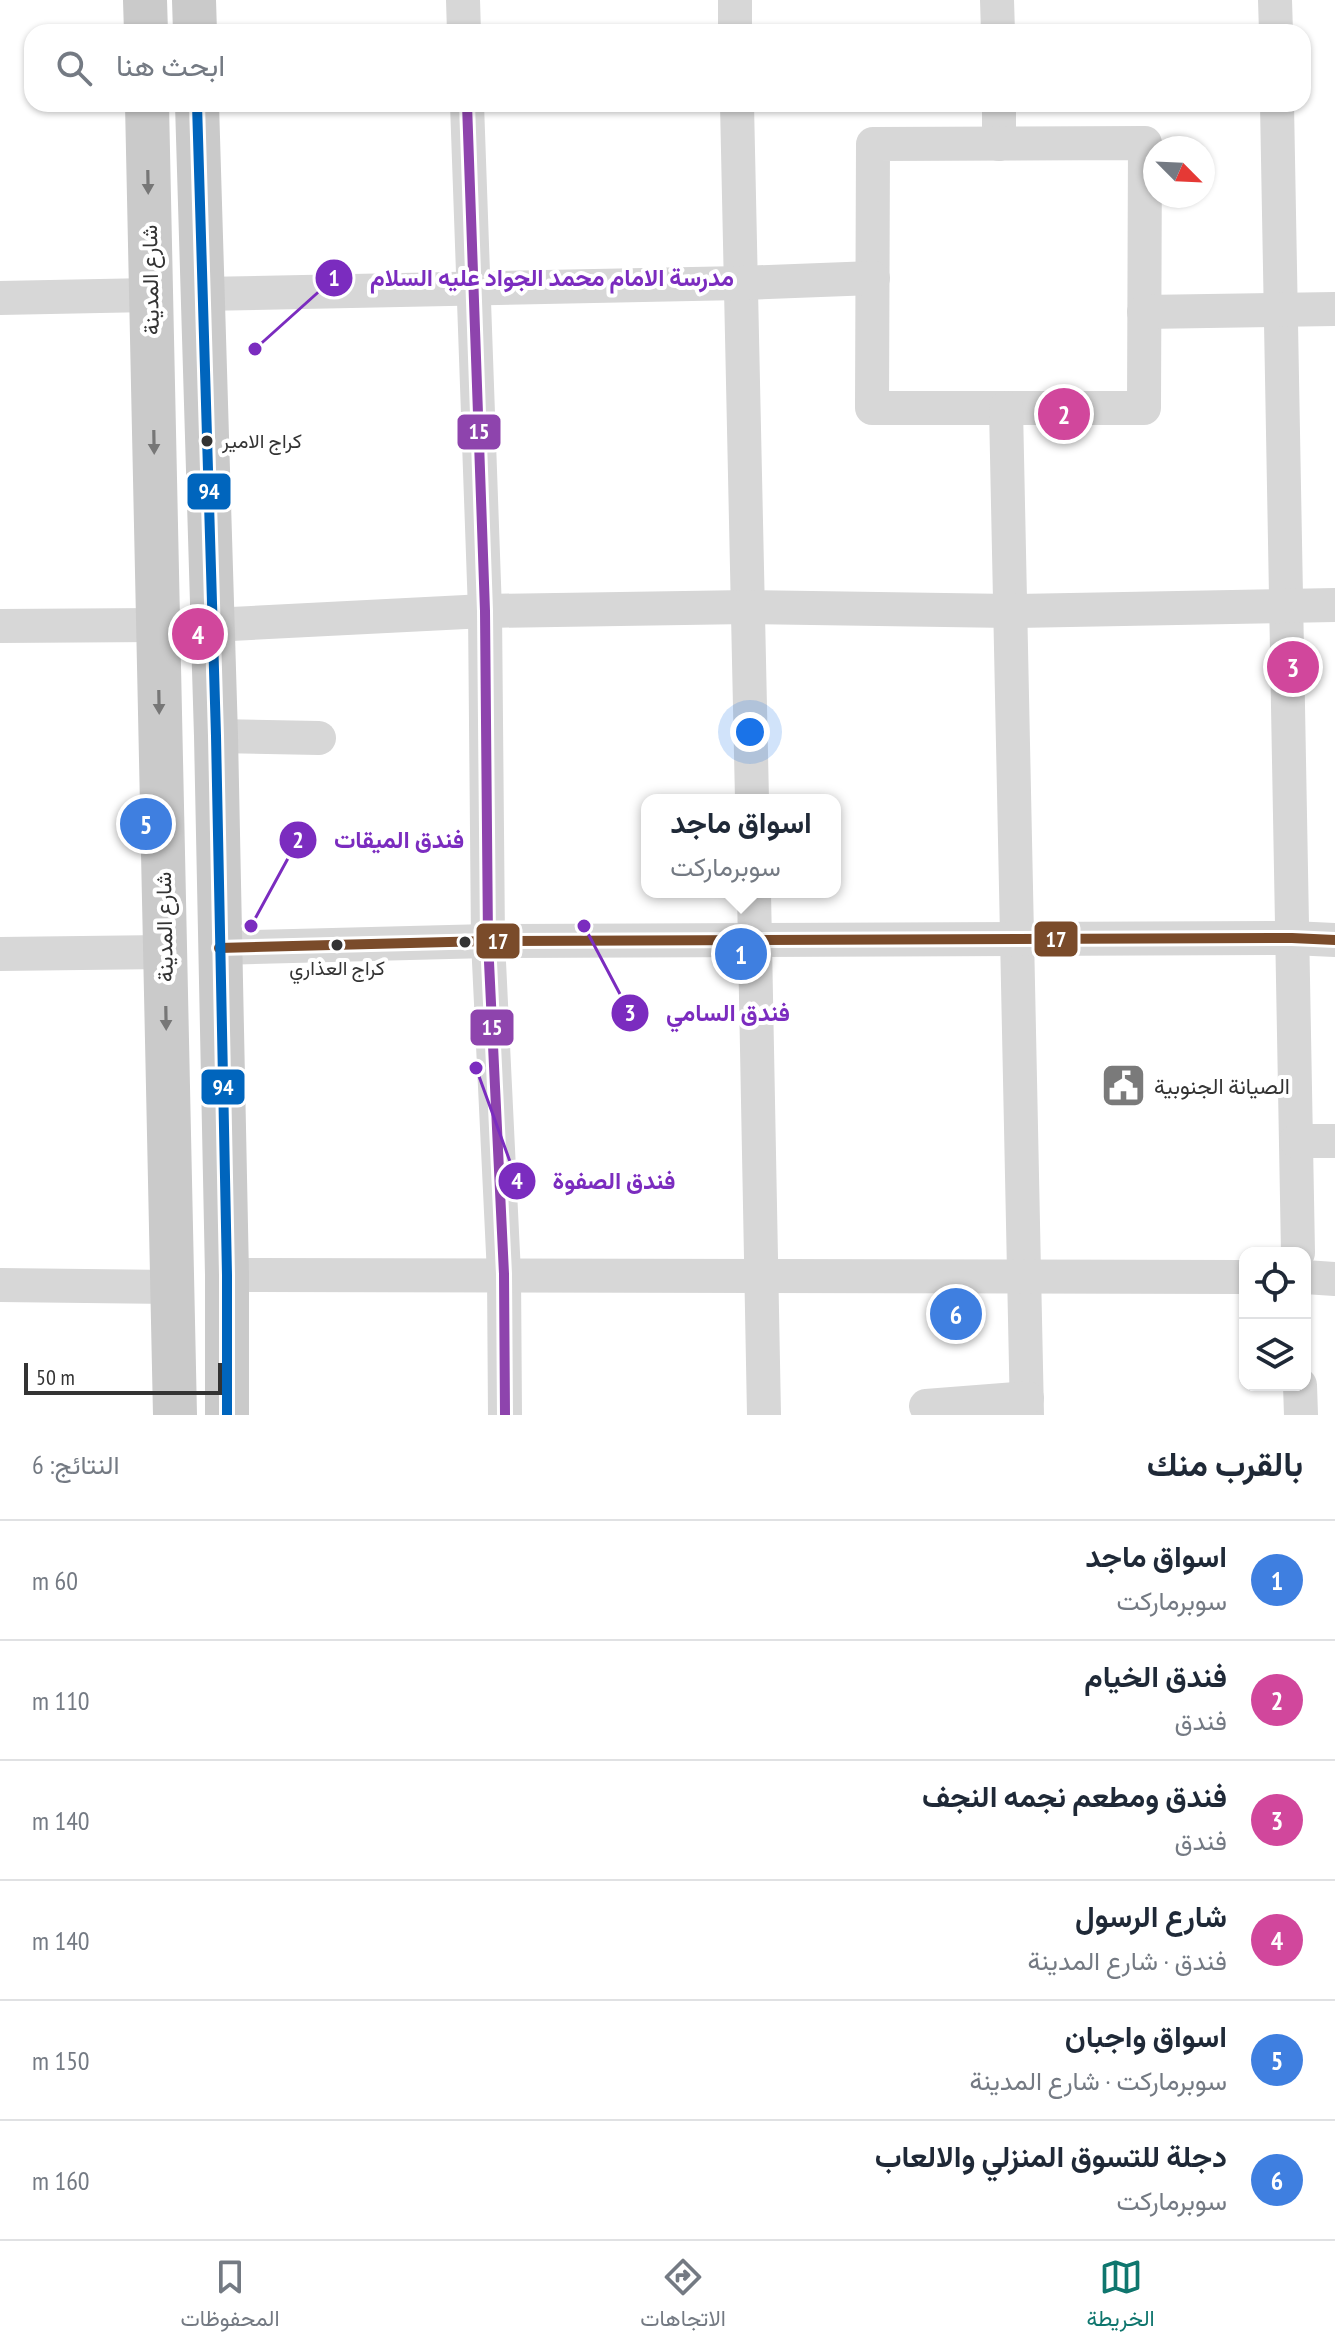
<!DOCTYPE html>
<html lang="ar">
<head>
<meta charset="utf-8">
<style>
	:root { --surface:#fff; --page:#f2f2f3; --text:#1f2937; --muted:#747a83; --line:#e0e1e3; --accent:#0f766e }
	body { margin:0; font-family:"PT Sans Narrow",Vazirmatn,sans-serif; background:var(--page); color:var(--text); direction:rtl }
	.controls { position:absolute; right:24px; bottom:24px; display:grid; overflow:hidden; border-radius:16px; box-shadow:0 2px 6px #0004 }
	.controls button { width:72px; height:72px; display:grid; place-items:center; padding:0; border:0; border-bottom:2px solid var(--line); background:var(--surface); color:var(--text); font:40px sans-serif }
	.compass { position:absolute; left:1143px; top:136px; width:72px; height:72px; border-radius:50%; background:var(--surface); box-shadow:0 2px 6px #0004; rotate:114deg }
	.scale { position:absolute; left:24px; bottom:20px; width:198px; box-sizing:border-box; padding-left:8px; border:4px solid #333; border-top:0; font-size:22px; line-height:28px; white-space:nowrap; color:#333; -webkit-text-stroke:6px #fff; paint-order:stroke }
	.you { position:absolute; left:750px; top:732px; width:28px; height:28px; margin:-20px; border:6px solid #fff; border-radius:50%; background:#1a73e8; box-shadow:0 0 0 12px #1a73e833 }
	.badge { display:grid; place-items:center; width:52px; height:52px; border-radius:50%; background:var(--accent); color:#fff; font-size:26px; font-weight:700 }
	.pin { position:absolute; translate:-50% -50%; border:4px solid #fff; box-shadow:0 2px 8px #0006 }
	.popup { position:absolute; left:641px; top:794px; width:200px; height:104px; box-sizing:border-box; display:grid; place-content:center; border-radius:16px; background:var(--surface); filter:drop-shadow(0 2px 6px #0005); font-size:26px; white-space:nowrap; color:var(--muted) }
	.popup b { font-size:30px; color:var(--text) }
	.popup::after { content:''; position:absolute; left:50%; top:100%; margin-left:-16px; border:16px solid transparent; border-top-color:var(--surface) }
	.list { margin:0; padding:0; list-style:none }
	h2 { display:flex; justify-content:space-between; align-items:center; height:104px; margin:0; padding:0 32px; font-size:34px }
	h2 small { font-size:26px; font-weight:400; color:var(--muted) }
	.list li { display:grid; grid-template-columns:52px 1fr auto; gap:24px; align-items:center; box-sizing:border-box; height:120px; padding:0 32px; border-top:2px solid var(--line) }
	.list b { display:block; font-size:30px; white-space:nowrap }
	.list p { margin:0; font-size:26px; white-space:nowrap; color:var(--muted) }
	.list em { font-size:26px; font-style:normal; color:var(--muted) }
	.icon { flex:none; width:44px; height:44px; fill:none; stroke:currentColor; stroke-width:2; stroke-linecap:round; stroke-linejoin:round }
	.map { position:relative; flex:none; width:1335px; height:1415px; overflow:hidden; direction:ltr }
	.search { position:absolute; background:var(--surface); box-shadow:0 2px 6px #0004; left:24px; right:24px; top:24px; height:88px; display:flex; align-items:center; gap:20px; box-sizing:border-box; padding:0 28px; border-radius:24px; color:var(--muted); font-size:30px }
	.sheet { height:824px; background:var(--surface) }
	nav { display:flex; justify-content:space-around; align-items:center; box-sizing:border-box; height:112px; border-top:2px solid var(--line); background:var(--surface); font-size:22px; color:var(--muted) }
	nav a { display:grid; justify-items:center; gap:4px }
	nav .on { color:var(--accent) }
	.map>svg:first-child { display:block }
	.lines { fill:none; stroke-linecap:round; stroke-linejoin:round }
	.minor { stroke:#d7d7d7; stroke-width:34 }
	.major { stroke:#cacaca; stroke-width:44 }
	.bus-1-casing { stroke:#fff; stroke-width:16 }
	.bus-2-casing { stroke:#fff; stroke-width:16 }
	.bus-3-casing { stroke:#fff; stroke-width:16 }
	.bus-1 { stroke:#7a4b2a; stroke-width:10 }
	.bus-2 { stroke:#0065bd; stroke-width:10 }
	.bus-3 { stroke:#8e44ad; stroke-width:10 }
	.oneway { fill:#777 }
	.bus-dot { fill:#333; stroke:#fff; stroke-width:3 }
	.labels { text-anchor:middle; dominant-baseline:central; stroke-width:8; stroke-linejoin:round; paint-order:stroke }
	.bus-label { font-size:20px; fill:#333; stroke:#fff; text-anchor:start }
	.street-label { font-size:22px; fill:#333; stroke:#fff }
	.poi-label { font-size:22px; fill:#333; stroke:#fff; text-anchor:start }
	.leader { fill:none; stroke:#7b2cbf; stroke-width:3 }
	.callout-dot { fill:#7b2cbf; stroke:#fff; stroke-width:3 }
	.mark-label { font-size:24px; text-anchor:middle; font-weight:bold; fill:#fff }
	.callout-label { font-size:24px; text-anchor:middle; font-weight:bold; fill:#7b2cbf; stroke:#fff; stroke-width:8; stroke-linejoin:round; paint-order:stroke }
	.line-badge { stroke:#fff; stroke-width:3 }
	.badge-label { font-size:22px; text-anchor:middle; font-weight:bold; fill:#fff }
</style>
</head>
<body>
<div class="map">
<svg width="1335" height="1415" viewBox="0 0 1335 1415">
	<rect width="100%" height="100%" fill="#fff"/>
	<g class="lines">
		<g class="minor">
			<polyline points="463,0 464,32"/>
			<polyline points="735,0 735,32"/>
			<polyline points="997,0 998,32"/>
			<polyline points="1275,0 1276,32"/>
			<polyline points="467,104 485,611 488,941 504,1274 505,1415"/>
			<polyline points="737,104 752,800"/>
			<polyline points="999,104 999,144"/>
			<polyline points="1277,104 1298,1253"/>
			<polygon points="1145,143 1144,408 872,408 873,144"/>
			<polyline points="202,294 741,283 873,278"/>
			<polyline points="0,298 150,295"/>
			<polyline points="1144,312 1335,309"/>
			<polyline points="1006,408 1027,1415"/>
			<polyline points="212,625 485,611 748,607 1011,611 1335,605"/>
			<polyline points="0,626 158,625"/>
			<polyline points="216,736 319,738"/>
			<polyline points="754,892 764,1415"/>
			<polyline points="219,948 488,941 1292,938 1335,940"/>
			<polyline points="0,954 164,952"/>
			<polyline points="1296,1141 1335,1141"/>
			<polyline points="227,1275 1245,1277"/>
			<polyline points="1305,1277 1335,1279"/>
			<polyline points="0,1285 172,1287"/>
			<polyline points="1300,1385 1301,1415"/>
			<polyline points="926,1406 1027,1398"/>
		</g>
		<g class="major">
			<polyline points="145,0 146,32"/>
			<polyline points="194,0 195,32"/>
			<polyline points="147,104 175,1415"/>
			<polyline points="197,104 216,736 227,1275 227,1415"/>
		</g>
		<defs>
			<polyline id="bus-1" points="219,948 488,941 1292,938 1335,940"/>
			<polyline id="bus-2" points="197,104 216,736 227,1275 227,1415"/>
			<polyline id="bus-3" points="467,104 485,611 488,941 504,1274 505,1415"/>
		</defs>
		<use href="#bus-1" class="bus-1-casing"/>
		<use href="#bus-2" class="bus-2-casing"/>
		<use href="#bus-3" class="bus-3-casing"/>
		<use href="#bus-1" class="bus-1"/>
		<use href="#bus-2" class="bus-2"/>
		<use href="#bus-3" class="bus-3"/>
	</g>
	<defs><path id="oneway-solid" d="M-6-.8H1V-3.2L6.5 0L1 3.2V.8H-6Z" transform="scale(2)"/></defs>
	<g class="oneway">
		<use href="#oneway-solid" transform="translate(148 182) rotate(89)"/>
		<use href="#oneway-solid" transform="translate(154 442) rotate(89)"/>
		<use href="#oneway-solid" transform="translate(159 702) rotate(89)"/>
		<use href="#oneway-solid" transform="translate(166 1018) rotate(89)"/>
	</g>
	<defs>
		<symbol id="civic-square" viewBox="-11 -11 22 22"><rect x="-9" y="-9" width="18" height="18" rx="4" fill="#7a7a7a" stroke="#fff"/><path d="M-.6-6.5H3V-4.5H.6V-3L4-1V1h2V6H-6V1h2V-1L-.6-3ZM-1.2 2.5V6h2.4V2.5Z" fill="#fff"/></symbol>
	</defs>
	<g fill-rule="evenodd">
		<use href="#civic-square" x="1098" y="1060" width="51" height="51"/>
	</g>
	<g class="bus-dot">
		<circle cx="207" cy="441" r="7"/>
		<circle cx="465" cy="942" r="7"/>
		<circle cx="337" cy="945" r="7"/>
	</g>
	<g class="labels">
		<g class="bus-label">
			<text x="222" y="441">كراج الامير</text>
			<text x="337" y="968" text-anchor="middle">كراج العذاري</text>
		</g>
		<g class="street-label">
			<text transform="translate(150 280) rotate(-91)">شارع المدينة</text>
			<text transform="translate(164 927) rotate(-91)">شارع المدينة</text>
		</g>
		<g class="poi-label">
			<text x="1154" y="1086">الصيانة الجنوبية</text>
		</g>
	</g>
	<path class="leader" d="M255 349L334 278M251 926L298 840M584 926L630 1013M476 1068L517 1181"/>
	<g class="callout-dot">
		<circle cx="255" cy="349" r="8"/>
		<circle cx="251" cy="926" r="8"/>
		<circle cx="584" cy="926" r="8"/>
		<circle cx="476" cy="1068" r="8"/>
		<circle cx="334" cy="278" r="20"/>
		<circle cx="298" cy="840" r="20"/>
		<circle cx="630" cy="1013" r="20"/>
		<circle cx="517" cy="1181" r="20"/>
	</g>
	<g class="mark-label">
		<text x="334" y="286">1</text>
		<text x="298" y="848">2</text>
		<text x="630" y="1021">3</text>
		<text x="517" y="1189">4</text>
	</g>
	<g class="callout-label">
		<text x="552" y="286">مدرسة الامام محمد الجواد عليه السلام</text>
		<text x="399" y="848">فندق الميقات</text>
		<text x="728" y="1021">فندق السامي</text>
		<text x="614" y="1189">فندق الصفوة</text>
	</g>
	<g class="line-badge">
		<rect x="456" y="413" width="46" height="38" rx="8" fill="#8e44ad"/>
		<rect x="186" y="472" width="46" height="39" rx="8" fill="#0065bd"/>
		<rect x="1033" y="920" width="46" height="38" rx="8" fill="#7a4b2a"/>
		<rect x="475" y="922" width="46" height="38" rx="8" fill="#7a4b2a"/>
		<rect x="469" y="1008" width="46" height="39" rx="8" fill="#8e44ad"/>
		<rect x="200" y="1068" width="46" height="38" rx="8" fill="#0065bd"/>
	</g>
	<g class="badge-label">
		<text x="479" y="439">15</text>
		<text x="209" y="499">94</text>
		<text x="1056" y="947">17</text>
		<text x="498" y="949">17</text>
		<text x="492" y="1035">15</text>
		<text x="223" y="1095">94</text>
	</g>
</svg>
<div class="controls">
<button><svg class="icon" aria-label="locate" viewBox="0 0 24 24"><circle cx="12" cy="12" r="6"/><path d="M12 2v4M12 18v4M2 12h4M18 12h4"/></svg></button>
<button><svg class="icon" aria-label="layers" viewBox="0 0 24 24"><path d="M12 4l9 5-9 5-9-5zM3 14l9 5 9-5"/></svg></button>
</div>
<svg class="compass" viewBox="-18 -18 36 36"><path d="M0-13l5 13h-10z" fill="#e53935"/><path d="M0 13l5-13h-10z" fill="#747a83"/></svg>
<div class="scale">50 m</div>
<div class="you"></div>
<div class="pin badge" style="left:741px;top:954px;background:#3f7fe0">1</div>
<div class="popup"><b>اسواق ماجد</b>سوبرماركت</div>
<div class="pin badge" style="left:1064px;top:414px;background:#d1479c">2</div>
<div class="pin badge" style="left:1293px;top:667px;background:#d1479c">3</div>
<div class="pin badge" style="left:198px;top:634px;background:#d1479c">4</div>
<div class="pin badge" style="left:146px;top:824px;background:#3f7fe0">5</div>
<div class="pin badge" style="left:956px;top:1314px;background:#3f7fe0">6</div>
<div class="search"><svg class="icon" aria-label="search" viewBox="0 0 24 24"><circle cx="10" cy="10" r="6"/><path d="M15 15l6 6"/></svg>ابحث هنا</div>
</div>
<section class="sheet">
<h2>بالقرب منك<small>النتائج: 6</small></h2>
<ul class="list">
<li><span class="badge" style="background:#3f7fe0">1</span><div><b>اسواق ماجد</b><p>سوبرماركت</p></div><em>60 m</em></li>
<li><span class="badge" style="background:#d1479c">2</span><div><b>فندق الخيام</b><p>فندق</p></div><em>110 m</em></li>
<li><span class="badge" style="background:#d1479c">3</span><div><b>فندق ومطعم نجمه النجف</b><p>فندق</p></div><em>140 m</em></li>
<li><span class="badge" style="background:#d1479c">4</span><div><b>شارع الرسول</b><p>فندق · شارع المدينة</p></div><em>140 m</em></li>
<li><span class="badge" style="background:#3f7fe0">5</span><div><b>اسواق واجبان</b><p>سوبرماركت · شارع المدينة</p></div><em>150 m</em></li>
<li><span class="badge" style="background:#3f7fe0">6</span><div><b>دجلة للتسوق المنزلي والالعاب</b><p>سوبرماركت</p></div><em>160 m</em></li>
</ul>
</section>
<nav>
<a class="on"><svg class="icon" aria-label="map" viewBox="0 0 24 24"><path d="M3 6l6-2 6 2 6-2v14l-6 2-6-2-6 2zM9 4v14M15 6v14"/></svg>الخريطة</a>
<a><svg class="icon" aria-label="directions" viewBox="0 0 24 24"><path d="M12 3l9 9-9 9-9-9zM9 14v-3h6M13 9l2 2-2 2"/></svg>الاتجاهات</a>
<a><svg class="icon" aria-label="saved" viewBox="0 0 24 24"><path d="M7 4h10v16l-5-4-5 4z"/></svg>المحفوظات</a>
</nav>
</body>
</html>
